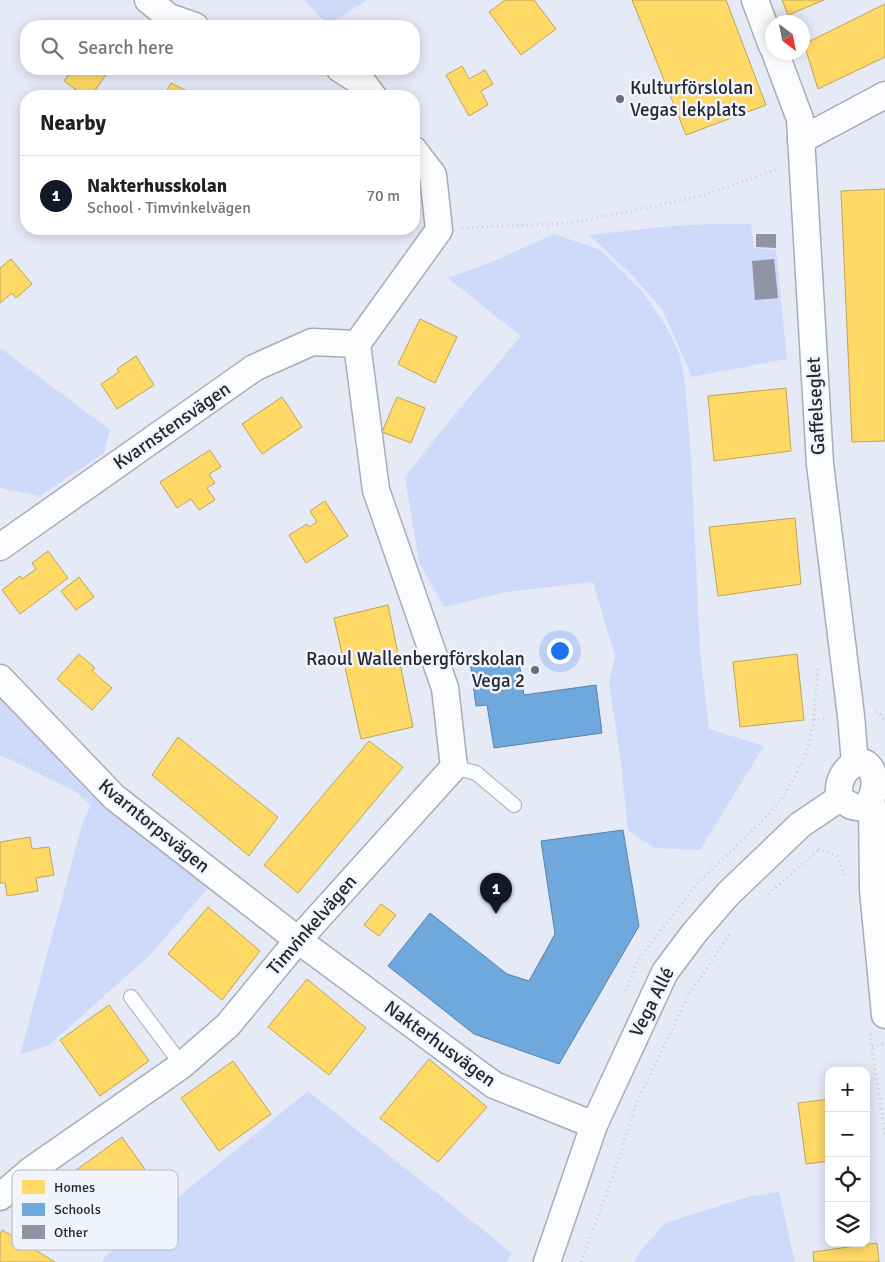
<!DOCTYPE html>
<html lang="en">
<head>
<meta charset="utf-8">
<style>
	:root { --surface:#fff; --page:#f2f2f2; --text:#202124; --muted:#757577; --line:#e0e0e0; --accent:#111827 }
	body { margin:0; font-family:Signika,sans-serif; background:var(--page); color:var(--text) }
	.controls { position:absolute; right:15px; bottom:15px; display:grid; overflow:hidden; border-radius:10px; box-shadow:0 2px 12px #0003 }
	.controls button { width:45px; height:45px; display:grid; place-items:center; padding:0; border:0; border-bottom:1px solid var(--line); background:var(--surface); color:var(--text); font:25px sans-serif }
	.compass { position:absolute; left:765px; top:15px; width:45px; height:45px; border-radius:50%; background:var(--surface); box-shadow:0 2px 12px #0003; rotate:148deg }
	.you { position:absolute; left:559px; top:650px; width:18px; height:18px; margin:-12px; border:4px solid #fff; border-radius:50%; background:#1a73e8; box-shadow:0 0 0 8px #1a73e833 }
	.badge { display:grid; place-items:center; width:32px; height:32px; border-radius:50%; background:var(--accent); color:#fff; font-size:16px; font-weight:700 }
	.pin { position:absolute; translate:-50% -41px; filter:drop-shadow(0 1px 2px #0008) }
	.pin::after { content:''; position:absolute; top:26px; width:18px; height:15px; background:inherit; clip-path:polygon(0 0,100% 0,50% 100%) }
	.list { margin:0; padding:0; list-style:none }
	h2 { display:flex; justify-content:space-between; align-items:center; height:65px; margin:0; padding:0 20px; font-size:21px }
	h2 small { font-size:16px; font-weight:400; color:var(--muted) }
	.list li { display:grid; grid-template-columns:32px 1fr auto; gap:15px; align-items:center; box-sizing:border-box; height:80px; padding:0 20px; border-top:1px solid var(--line) }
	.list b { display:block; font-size:19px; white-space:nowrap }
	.list p { margin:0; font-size:16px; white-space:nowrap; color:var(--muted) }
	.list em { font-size:16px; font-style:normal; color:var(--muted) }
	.icon { flex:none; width:28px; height:28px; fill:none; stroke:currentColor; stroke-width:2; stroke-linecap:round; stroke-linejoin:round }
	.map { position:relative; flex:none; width:885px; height:1262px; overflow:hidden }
	.search { position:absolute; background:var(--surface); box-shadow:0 2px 12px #0003; left:20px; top:20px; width:400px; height:55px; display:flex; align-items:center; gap:12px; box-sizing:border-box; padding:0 18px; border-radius:20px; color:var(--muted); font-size:19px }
	.panel { position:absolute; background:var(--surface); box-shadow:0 2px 12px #0003; left:20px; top:90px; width:400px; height:145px; border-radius:20px }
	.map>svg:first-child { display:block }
	.green { fill:#cfd9fa }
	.homes { fill:#ffd966; stroke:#bea456 }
	.schools { fill:#6fa8dc; stroke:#5982a9 }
	.building { fill:#9094a4 }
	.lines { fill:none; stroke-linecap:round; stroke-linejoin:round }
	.lane-casing { stroke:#a9acb5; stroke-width:16 }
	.street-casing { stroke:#a9acb5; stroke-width:29 }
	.path { stroke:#caccd0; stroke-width:3; stroke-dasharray:1 4; stroke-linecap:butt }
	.lane { stroke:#fbfcfe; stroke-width:14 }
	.street { stroke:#fbfcfe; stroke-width:26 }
	.poi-dot { fill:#696c76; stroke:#f1f4fd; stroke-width:2 }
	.labels { text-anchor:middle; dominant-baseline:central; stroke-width:5; stroke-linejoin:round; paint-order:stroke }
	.poi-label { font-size:19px; fill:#262831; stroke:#f1f4fd; text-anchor:start }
	.street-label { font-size:19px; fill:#262831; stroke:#f1f4fd }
	.key { fill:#f1f4fd; stroke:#b4b7c0; stroke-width:1 }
	.key-label { font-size:14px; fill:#262831 }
</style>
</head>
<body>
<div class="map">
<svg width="885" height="1262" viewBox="0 0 885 1262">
	<rect width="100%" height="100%" fill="#e6eaf6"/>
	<g class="green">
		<polygon points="304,0 367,0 328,25"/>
		<polygon points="713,224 751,224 754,248 776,250 787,359 692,377 662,309 633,276 589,235 671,226"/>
		<polygon points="554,234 601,250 642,291 666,326 679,353 685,382 691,457 700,651 709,729 764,746 700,850 654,848 628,830 621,763 609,683 615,656 593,582 506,592 444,607 419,562 405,477 450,420 521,336 448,278 492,262"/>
		<polygon points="0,348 110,430 104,453 40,496 3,489 0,486"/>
		<polygon points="0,690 210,886 150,955 49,1045 20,1055 83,821 91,805 73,790 0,755"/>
		<polygon points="308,1091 512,1253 507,1262 102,1262 104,1258"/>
		<polygon points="779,1192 795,1262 634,1262 638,1254 665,1223 751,1196"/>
	</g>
	<g class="homes">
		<polygon points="505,0 534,0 556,29 521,55 489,12"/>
		<polygon points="632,0 726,0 766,105 686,135"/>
		<polygon points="782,0 824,0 788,15"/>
		<polygon points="885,4 885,57 818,89 804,44"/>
		<polygon points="462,66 469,79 485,70 493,84 481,91 488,105 469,116 446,75"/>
		<polygon points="73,69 110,69 91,96 85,96 64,81"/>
		<polygon points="171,83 197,96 164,96"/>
		<polygon points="885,189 885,441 852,442 841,191"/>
		<polygon points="11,259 32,284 16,298 12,293 0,303 0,268"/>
		<polygon points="420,319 457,337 435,383 398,364"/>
		<polygon points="136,356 154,385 117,409 101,384 119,372 117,369"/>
		<polygon points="786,388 791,451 714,461 708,396"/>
		<polygon points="282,397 302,427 262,454 242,424"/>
		<polygon points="397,397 425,408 411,443 382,432"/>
		<polygon points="210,450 221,467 209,474 215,483 207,488 215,500 199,510 191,499 177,508 160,482"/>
		<polygon points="325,501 348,536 306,563 289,535 307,524 309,527 317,522 310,511"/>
		<polygon points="795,518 801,584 718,596 709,527"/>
		<polygon points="48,551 68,578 20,614 2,590 20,576 22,579 36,569 32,563"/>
		<polygon points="79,577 94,597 76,610 61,591"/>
		<polygon points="388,605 413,727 361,739 334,618"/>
		<polygon points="79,654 95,668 92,671 112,688 92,710 57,679"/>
		<polygon points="797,654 804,720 740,727 733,662"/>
		<polygon points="178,737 278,817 249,856 152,775"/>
		<polygon points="369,741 403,767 298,893 264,865"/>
		<polygon points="30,837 32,849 49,847 54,875 36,878 38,891 7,896 5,883 0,883 0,842"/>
		<polygon points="381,904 396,915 379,936 364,925"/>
		<polygon points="208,907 260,951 222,1000 168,954"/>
		<polygon points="307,979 366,1028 329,1075 268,1027"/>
		<polygon points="109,1005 149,1061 100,1096 60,1040"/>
		<polygon points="429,1059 487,1107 438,1162 380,1118"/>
		<polygon points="233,1061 271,1114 219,1151 181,1098"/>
		<polygon points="829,1099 829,1161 806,1164 798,1103"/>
		<polygon points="122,1137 161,1192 111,1228 72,1173"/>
		<polygon points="2,1230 55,1262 0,1262 0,1234"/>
		<polygon points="877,1243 879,1262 814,1262 813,1252"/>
	</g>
	<g class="schools">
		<polygon points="518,655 524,695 596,685 602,733 494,748 487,705 476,706 470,661"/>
		<polygon points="623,830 639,926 559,1064 474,1034 388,966 430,913 507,974 529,981 555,934 541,841"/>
	</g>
	<g class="building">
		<polygon points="756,234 776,234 776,248 756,247"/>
		<polygon points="774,259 778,298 755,300 752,261"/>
	</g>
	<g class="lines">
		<defs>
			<g id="lane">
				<polyline points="454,767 476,773 514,805"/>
				<polyline points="131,997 182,1065"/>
			</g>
			<g id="street">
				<polyline points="148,0 169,17 195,26"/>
				<polyline points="755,0 772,46"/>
				<polyline points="775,52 800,119 820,464 851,716 855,763"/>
				<polyline points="340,69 364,84 373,96"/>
				<polyline points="801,140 885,95"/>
				<polyline points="357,344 439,230 433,175 414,150"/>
				<polyline points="0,547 254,368 312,342 357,344"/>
				<polyline points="0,678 114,797 298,940 494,1085 594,1125"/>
				<path d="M861 762C885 765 876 831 840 798 836 782 845 765 861 762Z"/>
				<polyline points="872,804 873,890 885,1015"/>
				<polyline points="0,1197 30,1171 182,1065 228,1025 298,940 454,767 445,688 376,490 357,344"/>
				<polyline points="547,1262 594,1125 665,972 695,932 728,894 800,825 840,798"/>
			</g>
		</defs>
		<use href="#lane" class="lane-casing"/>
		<use href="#street" class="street-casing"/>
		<g class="path">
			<polyline points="462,228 570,223 652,207 707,194 778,169"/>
			<polyline points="876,712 879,712 885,721"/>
			<polyline points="814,720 818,668"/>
			<polyline points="0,748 35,767 58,777"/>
			<polyline points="818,849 837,856 846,878"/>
			<polyline points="768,894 818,850"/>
			<polyline points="626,991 638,960 696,885 764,819 780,802 803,762 809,742 814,720 827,718"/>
			<polyline points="870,1034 885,1134"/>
			<polyline points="872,1047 885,1043"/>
			<polyline points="581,1262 613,1176 638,1099 690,993 731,932"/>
		</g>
		<use href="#lane" class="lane"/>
		<use href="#street" class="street"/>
	</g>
	<g class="poi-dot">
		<circle cx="620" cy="99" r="5"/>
		<circle cx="535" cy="670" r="5"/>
	</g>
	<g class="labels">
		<g class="poi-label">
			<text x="630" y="88">Kulturförslolan<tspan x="630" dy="22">Vegas lekplats</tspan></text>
			<text x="525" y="659" text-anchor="end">Raoul Wallenbergförskolan<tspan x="525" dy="22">Vega 2</tspan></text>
		</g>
		<g class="street-label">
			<text transform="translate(816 406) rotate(-93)">Gaffelseglet</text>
			<text transform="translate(172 426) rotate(-35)">Kvarnstensvägen</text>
			<text transform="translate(154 826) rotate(39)">Kvarntorpsvägen</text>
			<text transform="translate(312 925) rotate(-49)">Timvinkelvägen</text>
			<text transform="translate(652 1002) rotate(-63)">Vega Allé</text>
			<text transform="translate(440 1044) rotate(36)">Nakterhusvägen</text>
		</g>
	</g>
	<rect x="12" y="1170" width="166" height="80" rx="8" class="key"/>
	<rect x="22" y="1180" width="23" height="14" fill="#ffd966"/>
	<rect x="22" y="1203" width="23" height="13" fill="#6fa8dc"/>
	<rect x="22" y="1225" width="23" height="14" fill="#9094a4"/>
	<g class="key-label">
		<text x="54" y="1192">Homes</text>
		<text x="54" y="1214">Schools</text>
		<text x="54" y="1237">Other</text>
	</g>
</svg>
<div class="controls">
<button>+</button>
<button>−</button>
<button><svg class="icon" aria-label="locate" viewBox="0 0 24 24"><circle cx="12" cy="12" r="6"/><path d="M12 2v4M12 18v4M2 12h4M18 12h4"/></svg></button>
<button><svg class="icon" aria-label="layers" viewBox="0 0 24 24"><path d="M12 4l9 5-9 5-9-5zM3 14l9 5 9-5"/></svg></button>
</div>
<svg class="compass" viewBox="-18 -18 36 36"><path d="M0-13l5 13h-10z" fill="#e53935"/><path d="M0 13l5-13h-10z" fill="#757577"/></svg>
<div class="you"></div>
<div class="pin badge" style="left:496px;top:914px">1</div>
<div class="search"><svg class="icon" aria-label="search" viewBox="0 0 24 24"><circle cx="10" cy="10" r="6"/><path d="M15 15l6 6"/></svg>Search here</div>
<section class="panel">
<h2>Nearby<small></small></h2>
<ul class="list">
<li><span class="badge">1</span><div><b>Nakterhusskolan</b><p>School · Timvinkelvägen</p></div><em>70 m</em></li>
</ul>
</section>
</div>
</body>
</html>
